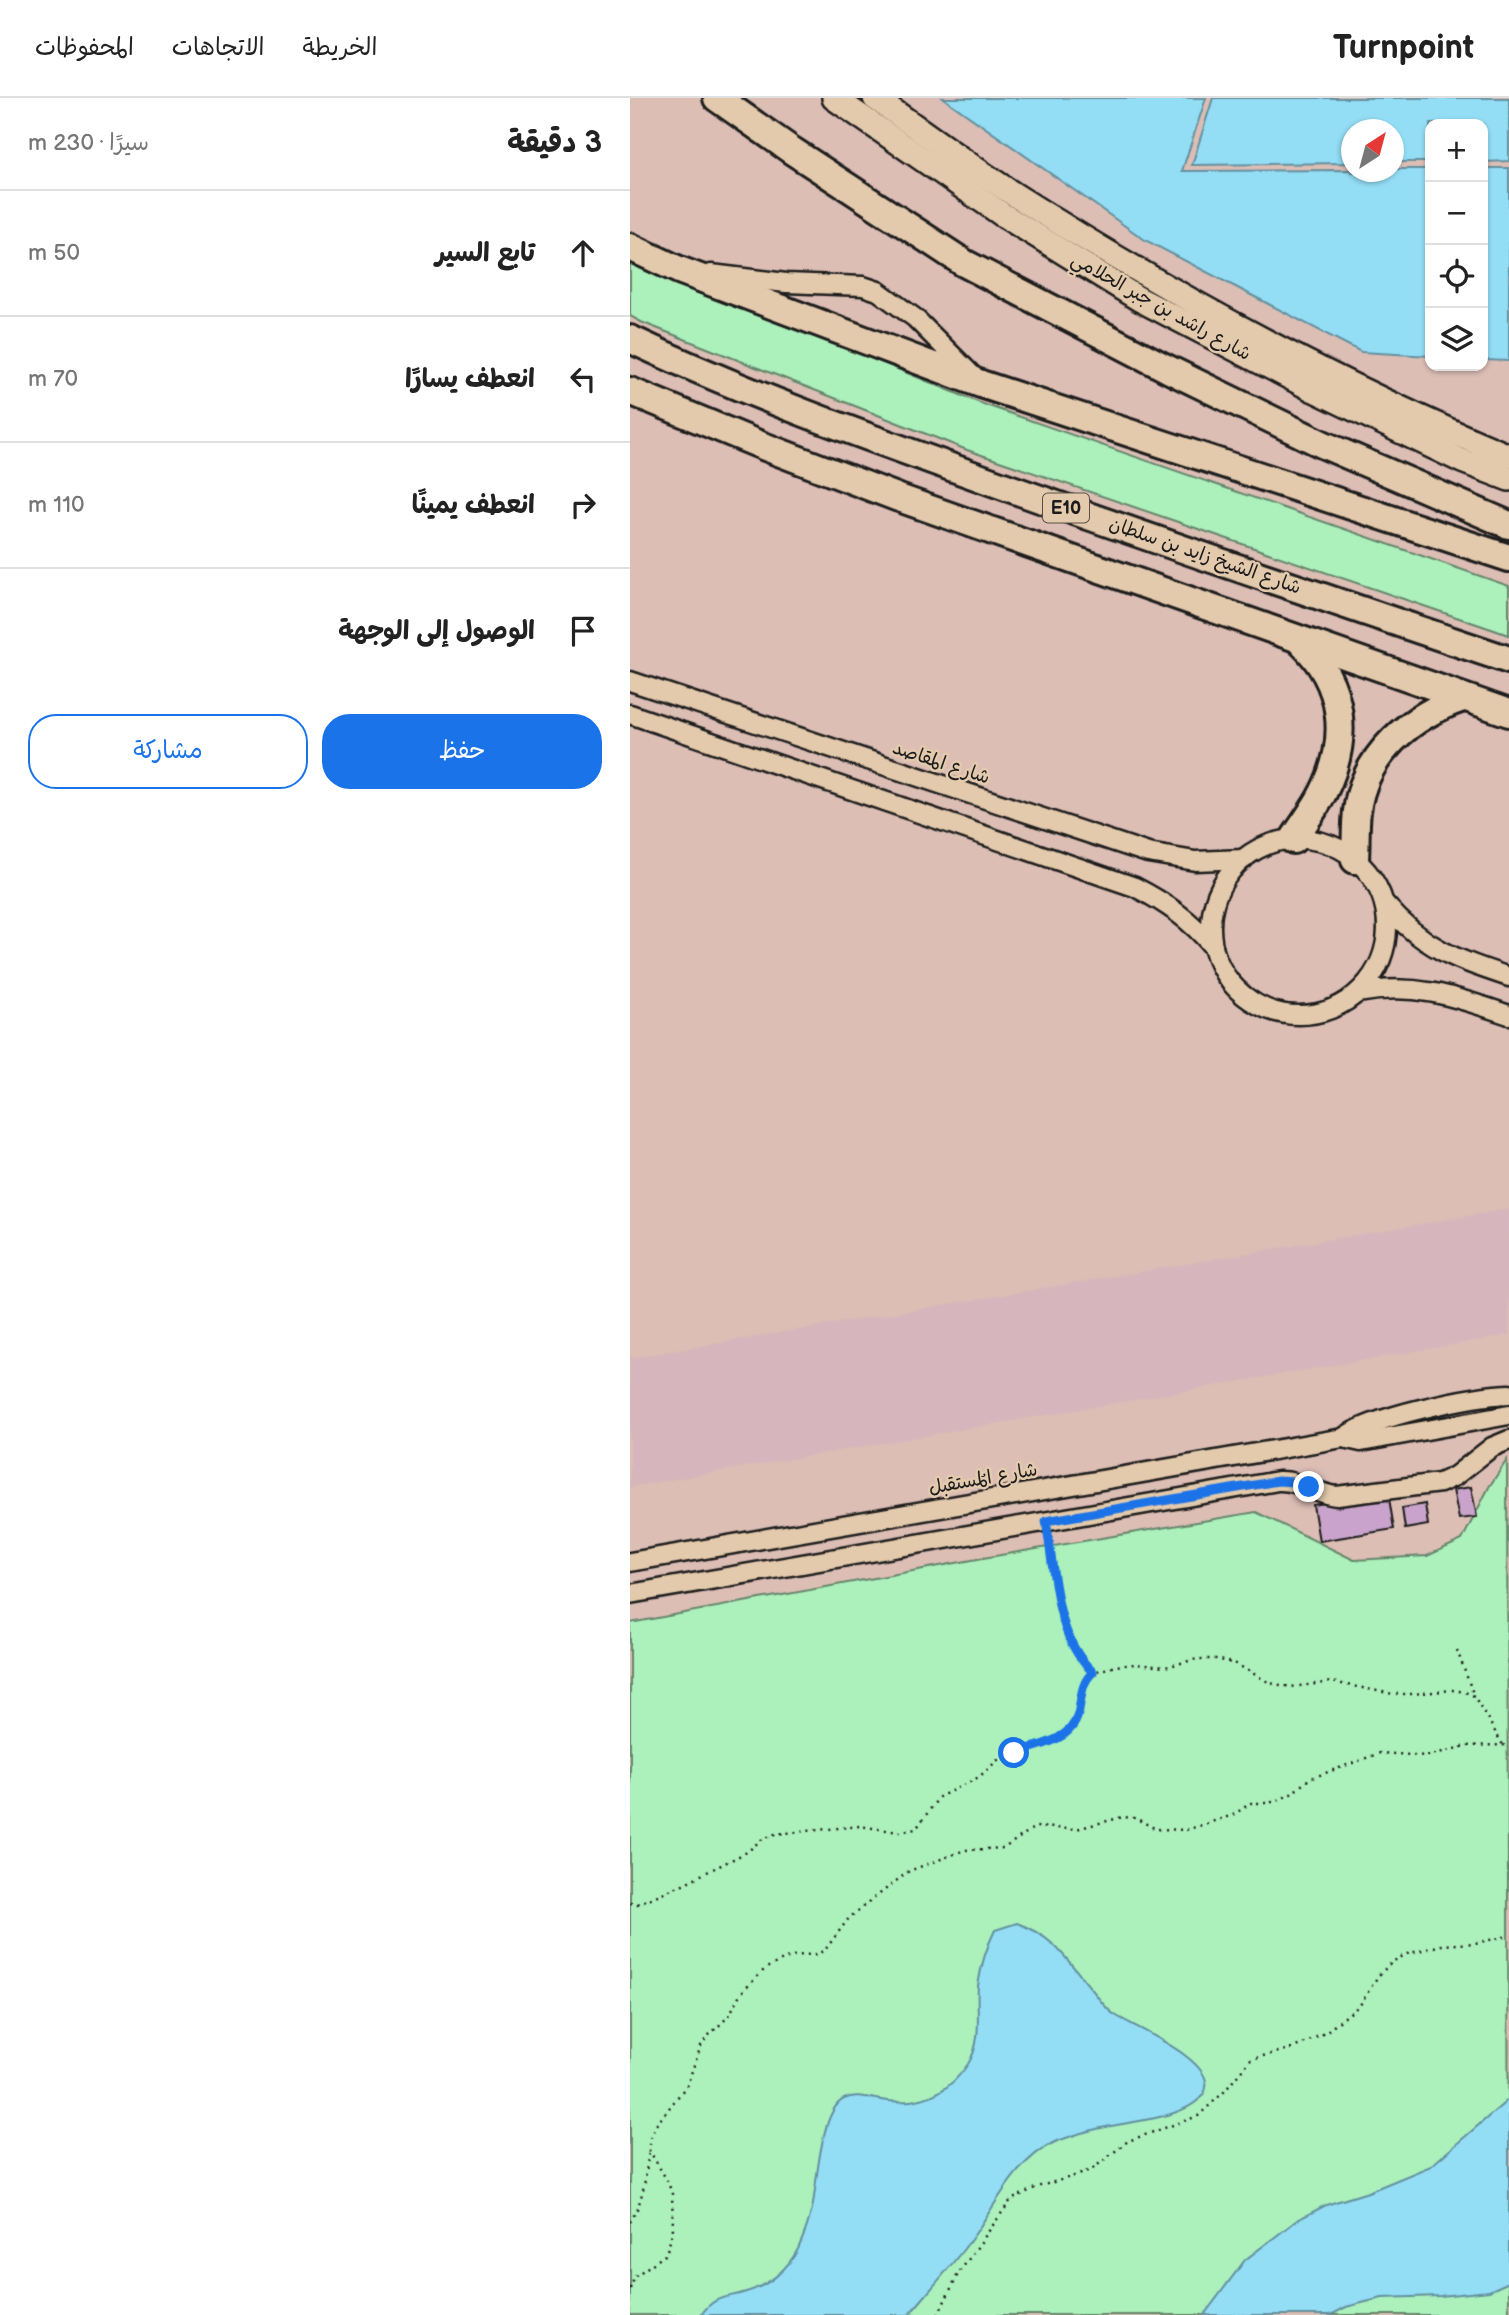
<!DOCTYPE html>
<html lang="ar">
<head>
<meta charset="utf-8">
<style>
	:root { --surface:#fff; --page:#f2f2f2; --text:#222; --muted:#767676; --line:#e0e0e0; --accent:#1a73e8 }
	body { margin:0; font-family:"Balsamiq Sans","Playpen Sans Arabic",sans-serif; background:var(--page); color:var(--text); direction:rtl }
	.controls { position:absolute; right:21px; top:21px; display:grid; overflow:hidden; border-radius:14px; box-shadow:0 2px 5px #0004 }
	.controls button { width:63px; height:63px; display:grid; place-items:center; padding:0; border:0; border-bottom:2px solid var(--line); background:var(--surface); color:var(--text); font:35px sans-serif }
	.compass { position:absolute; left:711px; top:21px; width:63px; height:63px; border-radius:50%; background:var(--surface); box-shadow:0 2px 5px #0004; rotate:36deg }
	.stop { position:absolute; width:21px; height:21px; margin:-16px; border:5px solid #1a73e8; border-radius:50%; background:#fff }
	.stop.end { background:#1a73e8; border-color:#fff; box-shadow:0 2px 7px #0008 }
	.list { margin:0; padding:0; list-style:none }
	h2 { display:flex; justify-content:space-between; align-items:center; height:91px; margin:0; padding:0 28px; font-size:30px }
	h2 small { font-size:23px; font-weight:400; color:var(--muted) }
	.list li { display:grid; grid-template-columns:46px 1fr auto; gap:21px; align-items:center; box-sizing:border-box; height:126px; padding:0 28px; border-top:2px solid var(--line) }
	.list b { display:block; font-size:26px; white-space:nowrap }
	.list em { font-size:23px; font-style:normal; color:var(--muted) }
	.actions { display:flex; gap:14px; padding:21px 28px }
	.actions a { flex:1; padding:16px 0; border:2px solid var(--accent); border-radius:28px; text-align:center; font-size:24px; color:var(--accent) }
	.actions .main { background:var(--accent); color:#fff }
	.icon { flex:none; width:38px; height:38px; fill:none; stroke:currentColor; stroke-width:2; stroke-linecap:round; stroke-linejoin:round }
	.map { position:relative; flex:none; width:879px; height:2217px; overflow:hidden; direction:ltr }
	header { display:flex; align-items:center; gap:42px; box-sizing:border-box; height:98px; padding:0 35px; background:var(--surface); border-bottom:2px solid var(--line) }
	header strong { font-size:33px }
	nav { display:flex; gap:38px; margin-inline-start:auto; font-size:24px }
	main { display:flex }
	aside { flex:1; background:var(--surface) }
	.map>svg:first-child { display:block }
	.built { fill:#d6b6bc }
	.green { fill:#acf0bb; stroke:#64866c; stroke-width:2 }
	.water { fill:#93ddf5; stroke:#63909e; stroke-width:2 }
	.building { fill:#c9a3cb; stroke:#1c1c1c; stroke-width:2 }
	.lines { fill:none; stroke-linecap:round; stroke-linejoin:round }
	.minor-casing { stroke:#1c1c1c; stroke-width:23 }
	.major-casing { stroke:#1c1c1c; stroke-width:28 }
	.highway-casing { stroke:#1c1c1c; stroke-width:32 }
	.path { stroke:#1c1c1c; stroke-width:2.5; stroke-dasharray:2 5; stroke-linecap:butt }
	.minor { stroke:#e4caac; stroke-width:18 }
	.major { stroke:#e4caac; stroke-width:23 }
	.highway { stroke:#e4caac; stroke-width:26 }
	.route { stroke:#1a73e8; stroke-width:9 }
	.labels { text-anchor:middle; dominant-baseline:central; stroke-width:5; stroke-linejoin:round; paint-order:stroke }
	.shield { fill:#e4caac; stroke:#585047; stroke-width:2 }
	.shield-label { font-size:18px; font-weight:bold; fill:#1c1c1c }
	.street-label { font-size:19px; fill:#1c1c1c; stroke:#e4caac }
</style>
</head>
<body>
<header>
<strong>Turnpoint</strong>
<nav><a>الخريطة</a><a>الاتجاهات</a><a>المحفوظات</a></nav>
</header>
<main>
<div class="map">
<svg width="879" height="2217" viewBox="0 0 879 2217">
	<rect width="100%" height="100%" fill="#dcbeb5"/>
	<filter id="ink" filterUnits="userSpaceOnUse"><feTurbulence type="fractalNoise" baseFrequency=".0143" numOctaves="2"/><feDisplacementMap in="SourceGraphic" scale="14" xChannelSelector="R" yChannelSelector="G"/><feConvolveMatrix kernelMatrix="1 2 1 2 8 2 1 2 1" color-interpolation-filters="sRGB"/></filter>
	<g filter="url(#ink)">
		<polygon class="built" points="879,1111 879,1237 0,1389 0,1260"/>
		<g class="green">
			<polygon points="0,161 350,305 879,488 879,537 337,352 11,224 0,218"/>
			<polygon points="877,1362 879,2217 0,2217 0,1525 353,1460 626,1414 724,1462 797,1458 832,1442 859,1389"/>
		</g>
		<g class="water">
			<polygon points="313,0 576,0 552,73 721,72 722,74 764,74 764,71 800,71 800,258 731,254 515,142"/>
			<polygon points="583,0 879,0 879,63 853,64 853,26 800,26 800,64 764,64 764,32 722,32 721,65 562,67"/>
			<polygon points="853,70 879,70 879,263 853,262"/>
			<path d="M387 1825C427 1840 437 1863 464 1894 470 1902 477 1912 485 1917 504 1929 592 1965 574 1995 559 2020 502 2023 476 2029 459 2032 441 2038 425 2044 387 2061 366 2106 343 2139 323 2166 301 2191 279 2217H71C86 2196 95 2201 116 2194 138 2188 157 2172 168 2151 174 2138 180 2120 183 2106 187 2082 191 2012 214 2001 226 1995 239 2000 251 2002 288 2008 317 1998 338 1966 353 1942 346 1914 348 1888 351 1867 356 1850 365 1832Z"/>
			<polygon points="879,2001 879,2184 859,2193 810,2198 752,2200 716,2209 701,2217 574,2217 615,2162 667,2122 696,2107 738,2094 801,2068"/>
		</g>
		<g class="building">
			<polygon points="841,1389 847,1419 829,1421 823,1392"/>
			<polygon points="758,1394 764,1431 689,1443 683,1407"/>
			<polygon points="795,1406 798,1427 775,1431 772,1410"/>
		</g>
		<g class="lines">
			<defs>
				<g id="minor">
					<polyline points="81,176 156,185 233,188 248,193 285,220 344,279"/>
					<polyline points="0,583 518,755 565,763 614,761"/>
					<path d="M0 616 505 789C536 805 561 822 583 849"/>
					<circle cx="669" cy="829" r="88"/>
					<path d="M755 806C793 850 825 861 879 879"/>
					<path d="M728 895C785 884 826 899 879 917"/>
					<polyline points="713,1340 731,1344 879,1317"/>
					<path d="M0 1464 713 1340C740 1319 843 1297 879 1296"/>
					<path d="M0 1496 648 1383C670 1382 686 1396 707 1398L810 1385 825 1378 862 1349 879 1342"/>
				</g>
				<g id="major">
					<polyline points="204,0 373,117 509,201 684,292 832,363 879,381"/>
					<path d="M245 0C292 33 339 68 388 99 544 198 708 287 879 358"/>
				</g>
				<g id="highway">
					<polyline points="87,0 161,52 334,165 538,271 692,346 879,427"/>
					<polyline points="0,149 49,172 351,286 879,460"/>
					<path d="M0 241C123 299 251 344 379 390 545 449 712 506 879 562"/>
					<polyline points="0,293 133,348 269,400 879,615"/>
					<path d="M663 742C673 726 685 711 693 695 720 642 715 586 671 544"/>
					<path d="M725 762C726 746 725 729 727 713 734 656 782 617 833 600"/>
				</g>
			</defs>
			<use href="#minor" class="minor-casing"/>
			<use href="#major" class="major-casing"/>
			<use href="#highway" class="highway-casing"/>
			<g class="path">
				<path d="M419 1438C427 1485 425 1540 463 1574"/>
				<polyline points="827,1552 844,1598"/>
				<polyline points="0,1805 7,1806 51,1787 117,1754 131,1742 145,1736 230,1728 269,1734 286,1731 309,1699 349,1679 369,1661 431,1638 446,1622 451,1594 459,1579 463,1574 486,1568 505,1566 535,1569 567,1561 586,1561 606,1566 640,1585 661,1589 702,1584 763,1596 783,1596 822,1592 835,1594 844,1598 873,1647"/>
				<path d="M0 2124C14 2103 15 2078 19 2054"/>
				<polyline points="0,2191 5,2178 35,2157 39,2147 43,2130 42,2096 38,2084 19,2052 21,2039 26,2027 57,1987 71,1948 77,1939 99,1918 110,1896 136,1870 162,1858 187,1856 195,1852 219,1820 279,1773 335,1752 374,1750 405,1729 446,1731 493,1719 505,1720 526,1731 556,1732 603,1717 621,1705 639,1705 651,1701 661,1696 679,1681 750,1655 798,1658 835,1648 873,1647 879,1649"/>
				<polyline points="308,2217 328,2176 381,2102 407,2089 451,2076 464,2070 498,2043 568,2018 594,1994 621,1961 664,1950 693,1936 730,1907 748,1878 762,1864 777,1856 812,1847 845,1845 879,1838"/>
			</g>
			<use href="#minor" class="minor"/>
			<use href="#major" class="major"/>
			<use href="#highway" class="highway"/>
		</g>
	</g>
	<g class="lines" filter="url(#ink)">
		<path class="route" d="M384 1655C406 1648 442 1643 448 1616 452 1600 450 1586 463 1574 424 1539 425 1473 416 1423L648 1383 664 1384 679 1389"/>
	</g>
	<g class="labels">
		<rect class="shield" x="413" y="395.5" width="46" height="29" rx="5"/>
		<g class="shield-label">
			<text x="436" y="410">E10</text>
		</g>
		<g class="street-label">
			<text transform="translate(531 209) rotate(29)">شارع راشد بن جبر الحلامي</text>
			<text transform="translate(575 458) rotate(19)">شارع الشيخ زايد بن سلطان</text>
			<text transform="translate(311 665) rotate(18)">شارع المقاصد</text>
			<text transform="translate(353 1381) rotate(-10)">شارع المُستقبل</text>
		</g>
	</g>
</svg>
<div class="controls">
<button>+</button>
<button>−</button>
<button><svg class="icon" aria-label="locate" viewBox="0 0 24 24"><circle cx="12" cy="12" r="6"/><path d="M12 2v4M12 18v4M2 12h4M18 12h4"/></svg></button>
<button><svg class="icon" aria-label="layers" viewBox="0 0 24 24"><path d="M12 4l9 5-9 5-9-5zM3 14l9 5 9-5"/></svg></button>
</div>
<svg class="compass" viewBox="-18 -18 36 36"><path d="M0-13l5 13h-10z" fill="#e53935"/><path d="M0 13l5-13h-10z" fill="#767676"/></svg>
<div class="stop" style="left:384px;top:1655px"></div>
<div class="stop end" style="left:679px;top:1389px"></div>
</div>
<aside>
<h2>3 دقيقة<small>سيرًا · 230 m</small></h2>
<ul class="list">
<li><svg class="icon" aria-label="ahead" viewBox="0 0 24 24"><path d="M12 20V5M6 11l6-6 6 6"/></svg><div><b>تابع السير</b></div><em>50 m</em></li>
<li><svg class="icon" aria-label="left" viewBox="0 0 24 24"><path d="M17 20v-9H6M10 6l-5 5 5 5"/></svg><div><b>انعطف يسارًا</b></div><em>70 m</em></li>
<li><svg class="icon" aria-label="right" viewBox="0 0 24 24"><path d="M7 20v-9h11M14 6l5 5-5 5"/></svg><div><b>انعطف يمينًا</b></div><em>110 m</em></li>
<li><svg class="icon" aria-label="arrive" viewBox="0 0 24 24"><path d="M6 21V4h12l-3 4 3 4H6"/></svg><div><b>الوصول إلى الوجهة</b></div></li>
</ul>
<div class="actions"><a class="main">حفظ</a><a>مشاركة</a></div>
</aside>
</main>
</body>
</html>
